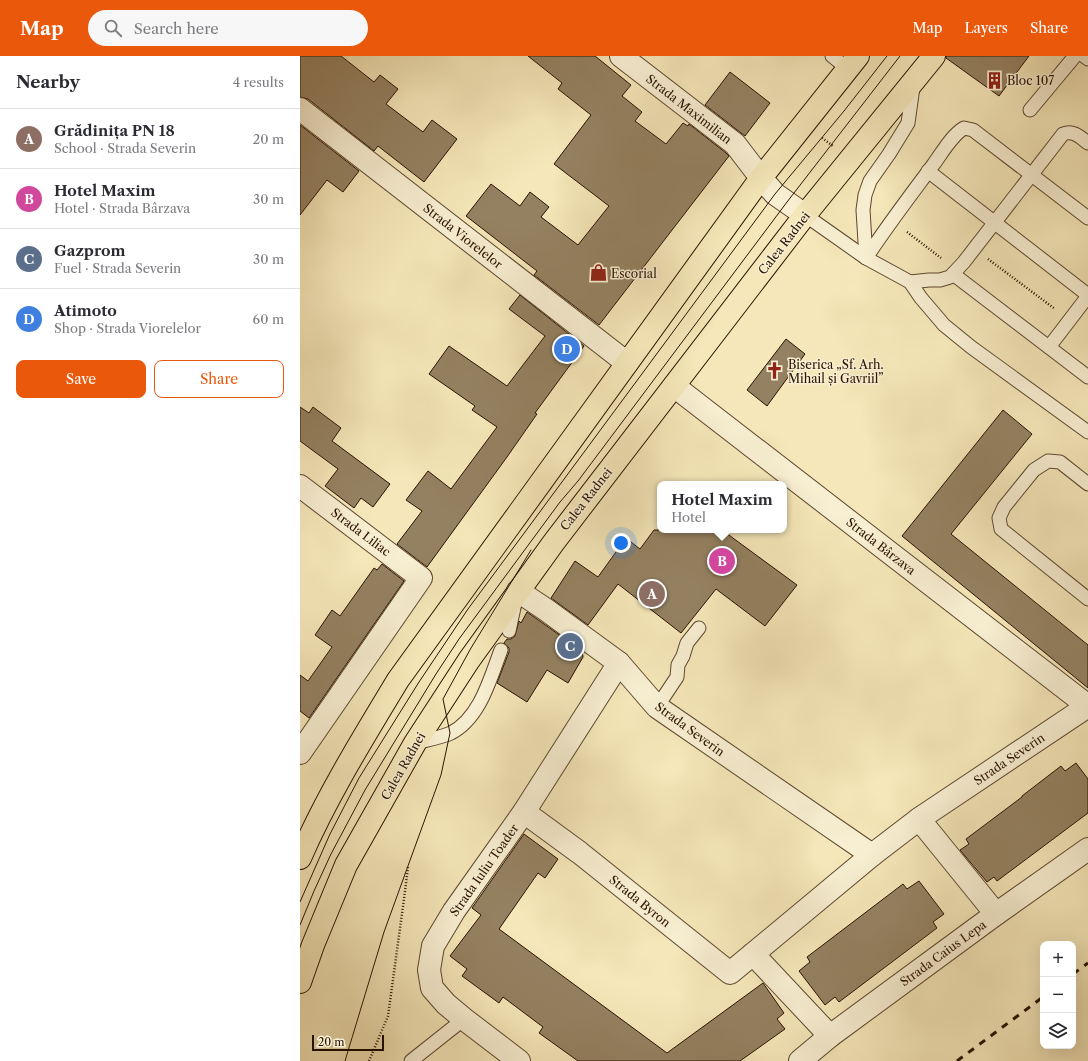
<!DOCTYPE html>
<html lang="en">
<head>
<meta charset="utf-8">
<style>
	:root { --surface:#fff; --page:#f7f7f7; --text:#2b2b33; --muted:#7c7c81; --line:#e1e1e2; --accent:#ea580c }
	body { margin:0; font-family:"Libre Caslon Text",serif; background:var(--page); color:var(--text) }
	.controls { position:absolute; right:12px; bottom:12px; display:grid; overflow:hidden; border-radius:8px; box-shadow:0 4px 16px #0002 }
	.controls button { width:36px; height:36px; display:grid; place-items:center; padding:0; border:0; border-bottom:1px solid var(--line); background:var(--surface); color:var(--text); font:20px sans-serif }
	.scale { position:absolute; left:12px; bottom:10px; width:72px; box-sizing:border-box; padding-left:4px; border:2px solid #2a1201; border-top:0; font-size:11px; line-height:14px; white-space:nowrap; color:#2a1201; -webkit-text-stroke:3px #f8efd2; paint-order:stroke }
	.you { position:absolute; left:321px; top:487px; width:14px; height:14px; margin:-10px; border:3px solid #fff; border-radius:50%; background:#1a73e8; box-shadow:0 0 0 6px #1a73e833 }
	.badge { display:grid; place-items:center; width:26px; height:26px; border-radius:50%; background:var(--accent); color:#fff; font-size:13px; font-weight:700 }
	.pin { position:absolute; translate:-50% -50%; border:2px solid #fff; box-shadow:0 1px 4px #0006 }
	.popup { position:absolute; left:357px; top:425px; width:130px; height:52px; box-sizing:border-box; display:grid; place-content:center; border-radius:8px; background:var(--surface); filter:drop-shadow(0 1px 3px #0005); font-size:13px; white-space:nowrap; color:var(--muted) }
	.popup b { font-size:15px; color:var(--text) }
	.popup::after { content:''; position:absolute; left:50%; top:100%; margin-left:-8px; border:8px solid transparent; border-top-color:var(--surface) }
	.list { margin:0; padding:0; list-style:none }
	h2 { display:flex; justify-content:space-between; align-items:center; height:52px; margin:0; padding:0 16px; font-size:17px }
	h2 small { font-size:13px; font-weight:400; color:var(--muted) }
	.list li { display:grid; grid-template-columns:26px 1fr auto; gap:12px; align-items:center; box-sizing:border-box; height:60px; padding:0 16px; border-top:1px solid var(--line) }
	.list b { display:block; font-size:15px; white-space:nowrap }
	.list p { margin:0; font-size:13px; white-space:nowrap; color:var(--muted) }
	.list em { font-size:13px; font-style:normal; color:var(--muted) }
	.actions { display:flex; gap:8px; padding:12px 16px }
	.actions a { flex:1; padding:9px 0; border:1px solid var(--accent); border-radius:8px; text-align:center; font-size:14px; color:var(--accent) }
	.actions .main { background:var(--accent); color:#fff }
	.icon { flex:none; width:22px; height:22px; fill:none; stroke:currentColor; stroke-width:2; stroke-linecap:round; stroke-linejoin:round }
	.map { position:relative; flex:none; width:788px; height:1005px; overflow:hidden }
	header { display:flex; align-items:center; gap:24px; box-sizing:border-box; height:56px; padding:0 20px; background:var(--accent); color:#fff }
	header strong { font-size:19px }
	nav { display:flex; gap:22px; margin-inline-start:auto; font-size:14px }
	.search { width:280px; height:36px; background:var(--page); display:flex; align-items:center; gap:10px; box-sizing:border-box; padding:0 14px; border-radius:22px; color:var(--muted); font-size:15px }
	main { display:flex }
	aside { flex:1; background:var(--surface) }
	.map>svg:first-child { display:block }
	.building { fill:#948161; stroke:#2a1201 }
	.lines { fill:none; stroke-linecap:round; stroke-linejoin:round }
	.service-casing { stroke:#5d472f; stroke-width:15 }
	.minor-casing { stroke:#5d472f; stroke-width:24 }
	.primary-casing { stroke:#2a1201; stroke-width:24 }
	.path { stroke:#2a1201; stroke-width:2.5; stroke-dasharray:1 2; stroke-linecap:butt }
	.service { stroke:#f8efd2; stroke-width:13 }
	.minor { stroke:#f8efd2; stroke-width:22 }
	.primary { stroke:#f5e7b9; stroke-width:22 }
	.tram { stroke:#2a1201; stroke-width:1 }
	.rail { stroke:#2a1201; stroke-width:3; stroke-dasharray:7 7; stroke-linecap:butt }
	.labels { text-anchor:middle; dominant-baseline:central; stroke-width:3; stroke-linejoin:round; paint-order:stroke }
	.poi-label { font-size:12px; fill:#2a1201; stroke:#f8efd2; text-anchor:start }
	.street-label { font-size:12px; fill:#2a1201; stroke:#f8efd2 }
</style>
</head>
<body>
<header>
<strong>Map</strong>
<div class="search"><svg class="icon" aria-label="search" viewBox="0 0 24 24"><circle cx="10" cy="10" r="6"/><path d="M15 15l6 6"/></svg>Search here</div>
<nav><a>Map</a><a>Layers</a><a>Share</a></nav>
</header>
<main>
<aside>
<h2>Nearby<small>4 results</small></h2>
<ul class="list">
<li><span class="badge" style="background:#8d6e63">A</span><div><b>Grădinița PN 18</b><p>School · Strada Severin</p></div><em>20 m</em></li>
<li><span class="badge" style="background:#d1479c">B</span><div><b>Hotel Maxim</b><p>Hotel · Strada Bârzava</p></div><em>30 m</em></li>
<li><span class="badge" style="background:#5c6f8a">C</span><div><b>Gazprom</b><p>Fuel · Strada Severin</p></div><em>30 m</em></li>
<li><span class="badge" style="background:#3f7fe0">D</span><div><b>Atimoto</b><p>Shop · Strada Viorelelor</p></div><em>60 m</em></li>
</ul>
<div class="actions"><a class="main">Save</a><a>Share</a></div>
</aside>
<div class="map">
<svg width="788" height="1005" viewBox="0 0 788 1005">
	<rect width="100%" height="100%" fill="#f5e7b9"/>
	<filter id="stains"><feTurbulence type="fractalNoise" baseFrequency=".005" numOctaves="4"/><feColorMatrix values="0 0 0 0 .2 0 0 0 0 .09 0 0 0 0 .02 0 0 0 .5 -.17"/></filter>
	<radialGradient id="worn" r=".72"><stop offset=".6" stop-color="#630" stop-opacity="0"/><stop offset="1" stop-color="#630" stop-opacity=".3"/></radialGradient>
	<g class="building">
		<polygon points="0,0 41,0 74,26 80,19 98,33 86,48 123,76 132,64 157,83 124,126 78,90 74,95 8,43 0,41"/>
		<polygon points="228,0 295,0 331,29 322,40 342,56 335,65 366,88 383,67 388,70 389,68 426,97 429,100 299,269 234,219 237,215 166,160 191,128 220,150 230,136 249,151 241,161 278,189 309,150 254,108 291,59 258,33 262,27"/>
		<polygon points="646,0 729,0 699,40 646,2"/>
		<polygon points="430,16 470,47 445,80 405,49"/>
		<polygon points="0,69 59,115 43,136 27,124 0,159"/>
		<polygon points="220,239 284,290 235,357 237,358 207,401 127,511 97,488 122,455 106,444 128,415 151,433 197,371 172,354 175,350 129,318 149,290 207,330 245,280 209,253"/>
		<polygon points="486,283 505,298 467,350 447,334"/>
		<polygon points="0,351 9,357 13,351 41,372 32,385 90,428 73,451 61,442 54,452 25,430 38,413 0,385"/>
		<polygon points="703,354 732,378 651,478 788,589 788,632 602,480"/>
		<polygon points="354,474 422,474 497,529 465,570 416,533 381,577 318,528 288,569 251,542 275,505 298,521 326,482 340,493"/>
		<polygon points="82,508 104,525 9,662 0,655 0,619 8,625 32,591 15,579 32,554 40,560 74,512 77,514"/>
		<polygon points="227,556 282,595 283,601 268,627 247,614 227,646 197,627 209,596 209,592 204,587 207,583 211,583 215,580 219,565 221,567"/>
		<polygon points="776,707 788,723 788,757 697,825 694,821 687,826 660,794 669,788 666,783 722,741 722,740 761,710 765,715"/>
		<polygon points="224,778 258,803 245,822 238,817 199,873 367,997 463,927 484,957 477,963 485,973 440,1005 278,1005 239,977 243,971 203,941 199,947 162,920 167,913 150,900 181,859 172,852"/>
		<polygon points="619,825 644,858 633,866 637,872 539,946 535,941 525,949 499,915 510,906 507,901 603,828 607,833"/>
	</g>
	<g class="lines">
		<defs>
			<g id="service">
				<polyline points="532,0 548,13"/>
				<polyline points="784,0 788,3"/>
				<polyline points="730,54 775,0"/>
				<polyline points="628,115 788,239"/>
				<polyline points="505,159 566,202 610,226 621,242 644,269 671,291 788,376"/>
				<path d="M566 202C587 170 610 140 633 109 642 97 651 80 664 72L673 74 788 162"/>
				<polyline points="566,202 563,154 565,139 570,125 589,98 608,67 613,31"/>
				<polyline points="653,218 788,321"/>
				<path d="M610 226 629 224H640L650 221 664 206 763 78C774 74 780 81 788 87"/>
				<polyline points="749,291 788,240"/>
				<polyline points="788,428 760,406 748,405 734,414 704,451 699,462 701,473 788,543"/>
				<polyline points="209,575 215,547"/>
				<polyline points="357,651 377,621 378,609 383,600 387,587 399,572"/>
				<path d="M115 687C126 684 140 682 151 677 180 662 190 623 201 594"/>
				<polyline points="111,1005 164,963"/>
			</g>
			<g id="minor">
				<polyline points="321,0 435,88 461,122 475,138 505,159"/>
				<polyline points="0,53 327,307"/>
				<polyline points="374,330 788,650"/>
				<polyline points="0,430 121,522 0,697"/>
				<polyline points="218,535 245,553 319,607 357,651 572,799"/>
				<polyline points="224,756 280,797 430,917 453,898"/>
				<polyline points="619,763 696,858"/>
				<polyline points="530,980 453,898 572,799 619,763 788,650"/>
				<polyline points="219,1005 164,963 146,948 132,932 129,914 133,890 154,855 224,756 319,607"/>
				<polyline points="500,1005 530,980 696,858 788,793"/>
			</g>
			<g id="primary">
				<path d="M0 802C27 740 63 682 98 624L461 122 558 0"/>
				<polyline points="0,926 13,889 46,809 115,687 169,604 254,486 505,159 634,0"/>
			</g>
		</defs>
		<use href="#service" class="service-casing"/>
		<use href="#minor" class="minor-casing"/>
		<use href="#primary" class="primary-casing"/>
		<g class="path">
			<polyline points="522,82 533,90"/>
			<polyline points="607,176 641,202"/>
			<polyline points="688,203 755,253"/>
			<polyline points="69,1005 88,960 104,843 108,811"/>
		</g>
		<use href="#service" class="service"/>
		<use href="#minor" class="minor"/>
		<use href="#primary" class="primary"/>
		<g class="tram">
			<polyline points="0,846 30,778 59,722 119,626 168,553 475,138 544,55 587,0"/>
			<polyline points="0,869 14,835 31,798 65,734 136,618 159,583 260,446 278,425 487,146 600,0"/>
			<polyline points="45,1005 84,876 141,719 150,677 143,643 171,592 231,494"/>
		</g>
		<g class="rail">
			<polyline points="773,918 788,907"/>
			<polyline points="657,1005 743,941"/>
		</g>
	</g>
	<defs>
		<symbol id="building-bare" viewBox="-9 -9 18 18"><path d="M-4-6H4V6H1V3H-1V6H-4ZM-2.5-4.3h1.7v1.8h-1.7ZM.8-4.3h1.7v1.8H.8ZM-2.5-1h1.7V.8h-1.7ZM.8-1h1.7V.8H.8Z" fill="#8f2418" stroke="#f8efd2" stroke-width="2.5" paint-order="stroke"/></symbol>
		<symbol id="shop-bare" viewBox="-9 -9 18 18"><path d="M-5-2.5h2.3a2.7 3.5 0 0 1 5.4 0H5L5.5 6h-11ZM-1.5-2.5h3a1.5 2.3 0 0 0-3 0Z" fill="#8f2418" stroke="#f8efd2" stroke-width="2.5" paint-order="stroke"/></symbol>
		<symbol id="church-bare" viewBox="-9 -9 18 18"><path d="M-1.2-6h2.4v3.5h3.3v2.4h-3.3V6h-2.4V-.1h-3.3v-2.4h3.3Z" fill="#8f2418" stroke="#f8efd2" stroke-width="2.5" paint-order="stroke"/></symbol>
	</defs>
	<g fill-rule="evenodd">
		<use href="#building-bare" x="682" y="12" width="25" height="25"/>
		<use href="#shop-bare" x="286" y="204" width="25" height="25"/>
		<use href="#church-bare" x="462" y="302" width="25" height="25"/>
	</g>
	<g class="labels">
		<g class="poi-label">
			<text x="707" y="24">Bloc 107</text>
			<text x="311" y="217">Escorial</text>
			<text x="488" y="308">Biserica „Sf. Arh.<tspan x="488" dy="14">Mihail și Gavriil”</tspan></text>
		</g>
		<g class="street-label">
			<text transform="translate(389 53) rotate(38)">Strada Maximilian</text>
			<text transform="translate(163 180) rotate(38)">Strada Viorelelor</text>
			<text transform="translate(484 187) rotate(-52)">Calea Radnei</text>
			<text transform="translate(286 443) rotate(-52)">Calea Radnei</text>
			<text transform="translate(61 476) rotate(37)">Strada Liliac</text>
			<text transform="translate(581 490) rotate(38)">Strada Bârzava</text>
			<text transform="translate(390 673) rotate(36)">Strada Severin</text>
			<text transform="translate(709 703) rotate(-34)">Strada Severin</text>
			<text transform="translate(103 710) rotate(-60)">Calea Radnei</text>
			<text transform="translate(184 814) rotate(-55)">Strada Iuliu Toader</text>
			<text transform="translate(340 845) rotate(39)">Strada Byron</text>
			<text transform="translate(643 897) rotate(-36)">Strada Caius Lepa</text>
		</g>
	</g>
	<rect width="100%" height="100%" filter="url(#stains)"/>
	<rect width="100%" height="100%" fill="url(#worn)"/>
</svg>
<div class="controls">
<button>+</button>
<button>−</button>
<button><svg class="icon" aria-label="layers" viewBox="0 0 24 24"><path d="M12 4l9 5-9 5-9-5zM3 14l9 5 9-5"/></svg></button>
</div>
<div class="scale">20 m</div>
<div class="you"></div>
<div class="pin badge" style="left:352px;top:538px;background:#8d6e63">A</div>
<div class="pin badge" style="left:422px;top:505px;background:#d1479c">B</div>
<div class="popup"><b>Hotel Maxim</b>Hotel</div>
<div class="pin badge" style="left:270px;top:590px;background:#5c6f8a">C</div>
<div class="pin badge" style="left:267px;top:293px;background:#3f7fe0">D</div>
</div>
</main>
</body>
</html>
